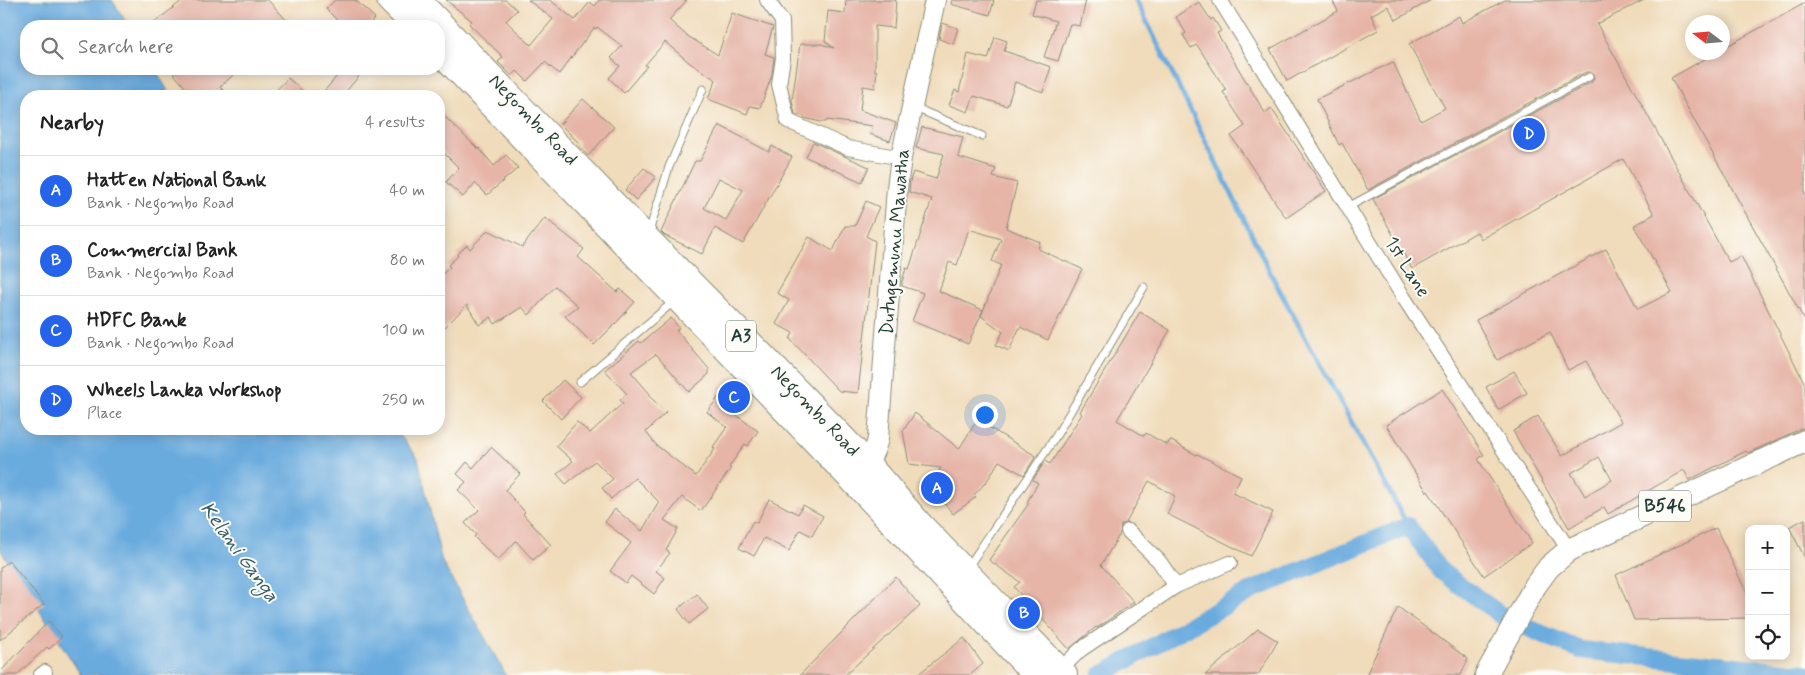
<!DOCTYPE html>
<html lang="en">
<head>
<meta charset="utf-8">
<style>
	:root { --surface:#fff; --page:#f6f6f6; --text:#222; --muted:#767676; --line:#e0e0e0; --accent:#2563eb }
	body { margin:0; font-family:Mynerve,sans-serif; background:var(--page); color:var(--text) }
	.controls { position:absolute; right:15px; bottom:15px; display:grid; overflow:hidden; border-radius:10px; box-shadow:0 2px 12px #0003 }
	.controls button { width:45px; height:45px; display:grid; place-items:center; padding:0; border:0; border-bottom:1px solid var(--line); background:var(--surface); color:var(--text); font:25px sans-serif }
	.compass { position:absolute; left:1685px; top:15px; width:45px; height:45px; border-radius:50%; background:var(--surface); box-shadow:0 2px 12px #0003; rotate:286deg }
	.you { position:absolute; left:984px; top:414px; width:18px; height:18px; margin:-12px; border:4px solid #fff; border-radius:50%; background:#1a73e8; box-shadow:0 0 0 8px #1a73e833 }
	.badge { display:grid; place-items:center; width:32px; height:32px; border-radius:50%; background:var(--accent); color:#fff; font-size:16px; font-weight:700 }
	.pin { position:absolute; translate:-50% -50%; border:2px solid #fff; box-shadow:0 1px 5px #0006 }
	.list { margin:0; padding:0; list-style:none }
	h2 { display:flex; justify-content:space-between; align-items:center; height:65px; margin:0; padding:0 20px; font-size:21px }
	h2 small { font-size:16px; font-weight:400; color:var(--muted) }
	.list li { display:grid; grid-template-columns:32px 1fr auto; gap:15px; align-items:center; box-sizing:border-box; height:70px; padding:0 20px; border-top:1px solid var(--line) }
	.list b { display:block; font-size:19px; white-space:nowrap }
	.list p { margin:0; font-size:16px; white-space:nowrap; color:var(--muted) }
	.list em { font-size:16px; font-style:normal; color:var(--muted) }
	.icon { flex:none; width:28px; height:28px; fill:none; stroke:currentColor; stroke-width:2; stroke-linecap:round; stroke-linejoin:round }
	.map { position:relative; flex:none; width:1805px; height:675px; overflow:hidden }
	.search { position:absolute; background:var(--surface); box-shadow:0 2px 12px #0003; left:20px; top:20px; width:425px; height:55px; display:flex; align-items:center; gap:12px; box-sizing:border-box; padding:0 18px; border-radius:20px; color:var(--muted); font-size:19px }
	.panel { position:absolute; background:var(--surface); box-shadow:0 2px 12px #0003; left:20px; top:90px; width:425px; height:345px; border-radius:20px }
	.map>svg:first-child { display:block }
	.water { fill:#6aabde; stroke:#447489 }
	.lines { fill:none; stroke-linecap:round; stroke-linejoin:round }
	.stream { stroke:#6aabde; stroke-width:5 }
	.canal { stroke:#6aabde; stroke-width:18 }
	.building { fill:#e6b5a8; fill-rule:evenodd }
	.lane-casing { stroke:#888c77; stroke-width:9 }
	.street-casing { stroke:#888c77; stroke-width:16 }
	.secondary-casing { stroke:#888c77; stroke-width:22 }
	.primary-casing { stroke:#888c77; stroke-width:24 }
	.highway-casing { stroke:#888c77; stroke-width:28 }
	.lane { stroke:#fff; stroke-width:7 }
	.street { stroke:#fff; stroke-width:14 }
	.secondary { stroke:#fff; stroke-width:20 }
	.primary { stroke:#fff; stroke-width:22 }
	.highway { stroke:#fff; stroke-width:26 }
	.labels { text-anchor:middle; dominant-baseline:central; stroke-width:4; stroke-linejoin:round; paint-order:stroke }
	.shield { fill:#fdfcf7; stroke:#62766e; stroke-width:1 }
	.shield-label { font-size:18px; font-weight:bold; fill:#1f3d34 }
	.street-label { font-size:19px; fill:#1f3d34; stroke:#fdfcf7 }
	.water-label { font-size:20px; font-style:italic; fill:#365e67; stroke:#fdfcf7 }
</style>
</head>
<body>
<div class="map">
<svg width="1805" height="675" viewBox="0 0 1805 675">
	<rect width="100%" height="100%" fill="#fdfcf7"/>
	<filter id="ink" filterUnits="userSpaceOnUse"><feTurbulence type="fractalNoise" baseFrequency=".02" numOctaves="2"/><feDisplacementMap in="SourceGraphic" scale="10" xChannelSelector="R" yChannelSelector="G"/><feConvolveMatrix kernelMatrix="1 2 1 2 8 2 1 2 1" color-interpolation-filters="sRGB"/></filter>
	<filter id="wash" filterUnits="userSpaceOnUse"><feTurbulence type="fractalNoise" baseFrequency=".0096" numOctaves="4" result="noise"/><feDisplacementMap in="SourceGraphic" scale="20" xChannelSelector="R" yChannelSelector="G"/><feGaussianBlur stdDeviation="1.12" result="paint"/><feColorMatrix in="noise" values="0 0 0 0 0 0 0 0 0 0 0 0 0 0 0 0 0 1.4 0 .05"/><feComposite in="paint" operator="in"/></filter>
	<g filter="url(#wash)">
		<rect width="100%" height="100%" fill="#f0dbba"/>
		<polygon class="water" points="0,0 112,0 129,26 26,26 26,69 155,69 171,96 26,96 26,429 395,429 418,458 442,562 506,675 81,675 0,549"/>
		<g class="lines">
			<polyline class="stream" points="1136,0 1273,278 1408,526"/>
			<polyline class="canal" points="1101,675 1255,589 1408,526 1442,572 1505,618 1580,650 1805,673"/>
		</g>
		<g id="blocks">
			<g class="building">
				<polygon points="183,0 268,0 292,26 150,26"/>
				<polygon points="335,0 355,0 375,18 368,26 343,26 326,9"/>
				<polygon points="446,0 506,0 517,10 506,21 531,45 553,19 528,0 550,0 575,20 590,2 595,6 599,0 687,0 669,20 686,35 718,55 732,13 773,27 765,54 774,57 772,75 760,108 750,106 747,114 708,99 716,80 690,63 665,42 645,65 647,66 624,93 609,78 620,66 611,58 622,46 597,27 596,29 594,28 559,74 545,62 527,81 517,71 512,76 498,62 503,57 469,24 472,21"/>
				<polygon points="846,0 896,0 894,28 875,26 875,71 877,71 875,88 863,86 860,110 896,123 890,141 870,134 873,126 827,120 826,122 821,122 804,118 804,116 795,114 792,101 800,44 821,44 834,48 825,41 828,11 845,13"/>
				<polygon points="952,0 994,0 990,15 951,4"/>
				<polygon points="1036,0 1086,0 1080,26 1070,24 1058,61 1044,57 1056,21 1032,14"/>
				<polygon points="1332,0 1431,0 1396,20 1388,6 1371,15 1378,30 1287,81 1270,49 1338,11"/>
				<path d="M1505 0H1644L1597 24 1729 262 1741 256 1805 384V428L1800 429 1748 453 1746 451 1689 480 1684 470 1608 514 1604 507 1569 528 1513 431 1538 416 1562 456 1621 422 1586 361 1568 370 1550 332 1497 360 1476 320 1606 249 1638 309 1672 292 1634 226 1654 214 1623 159 1481 239 1477 232 1412 269 1373 199 1592 82 1594 78 1593 74 1590 72H1586L1368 190 1342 143 1339 145 1317 99 1393 62 1421 121 1445 108 1409 44 1459 16 1462 23ZM1599 457 1612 480 1585 496 1571 473Z"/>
				<polygon points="1199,2 1211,20 1213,18 1221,31 1217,33 1265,113 1271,108 1326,191 1286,218 1231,136 1245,126 1223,92 1226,90 1197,45 1191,48 1183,35 1186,33 1176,17"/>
				<polygon points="1805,3 1805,321 1671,78 1717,52 1722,52 1722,49"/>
				<polygon points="942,23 958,28 953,44 939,39"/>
				<polygon points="995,37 1007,41 1004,51 1051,67 1043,92 1015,82 1007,106 974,96 968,112 949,105 955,90 959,92 968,54 988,59"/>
				<polygon points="170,69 240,69 220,87 229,96 192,96"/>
				<polygon points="343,69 365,69 342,96 320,96"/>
				<polygon points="288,78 308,96 271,96"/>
				<polygon points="583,99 614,127 588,156 578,145 579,143 560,124"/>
				<polygon points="439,111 478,149 479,148 494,166 506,155 518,168 487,195 475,183 463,197 446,182 459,168 439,148"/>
				<path d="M719 125 769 152 772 146 792 157 743 244 715 228 702 254 664 235 661 232 695 161H700ZM719 178 743 190 726 220 704 208Z"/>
				<polygon points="922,127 963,137 958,157 996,169 993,177 1017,183 1006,228 1040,242 1038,249 1082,269 1048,340 1020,327 1009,351 996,345 1003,332 981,316 1001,265 992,261 1001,239 969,229 957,265 949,262 939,291 983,310 968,344 912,321 923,293 902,286 902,282 906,268 909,269 932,199 909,192 910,181 913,172 936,179 944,154 916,148"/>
				<polygon points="813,142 869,167 862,182 806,157"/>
				<polygon points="644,168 656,177 636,200 625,190"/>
				<polygon points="866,201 879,207 866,236 875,241 858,393 839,391 790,339 793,333 776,324 789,300 777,293 809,237 833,251 845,226 855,226"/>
				<polygon points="545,218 584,249 578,257 617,292 620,289 635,302 617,322 594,345 565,316 578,306 555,286 529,315 522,307 495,324 491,317 479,325 467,305 439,333 439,277 450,267 448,265 458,256 457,254 467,245 470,249 488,230 522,247"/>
				<polygon points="1140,312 1170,330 1117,420 1144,436 1146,433 1167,445 1170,440 1196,455 1197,454 1241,476 1233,493 1273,512 1251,556 1167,514 1175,496 1149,481 1126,523 1121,525 1120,534 1101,565 1134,602 1097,628 1096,627 1069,649 1014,587 1020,582 989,560 1029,503 1027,502 1038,483 1033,480 1045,461 1050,464 1082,414 1080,412"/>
				<polygon points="671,318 679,328 676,330 709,369 709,374 689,392 656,354 631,372 650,394 649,396 666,412 646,432 656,445 696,476 715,449 713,447 727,427 707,412 720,395 736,407 732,412 758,431 748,446 745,444 729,467 731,468 701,511 682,497 664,520 678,529 666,550 670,553 656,571 665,578 654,594 631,576 626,583 610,571 631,543 605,522 615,509 642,531 659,502 635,478 611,499 602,488 613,479 595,461 566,484 557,474 573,461 556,446 577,422 590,433 623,403 620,400 627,394 605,370 639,341 641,343"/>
				<polygon points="1514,371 1527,393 1498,410 1486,387"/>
				<polygon points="563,380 581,397 561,419 543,401"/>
				<polygon points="1442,389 1484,455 1478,459 1532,543 1484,576 1428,491 1427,492 1386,425"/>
				<polygon points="915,413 959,449 977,420 1036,456 1024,475 999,461 987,481 974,495 976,497 953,514 929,484 941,468 909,464 903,431"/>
				<polygon points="491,447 520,474 505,490 525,512 523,514 551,545 533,560 516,541 498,560 474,537 476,535 465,523 479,510 458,490 466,482 457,474 467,462 473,468"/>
				<polygon points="769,499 798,514 803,505 823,516 812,536 800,530 789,551 764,538 754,556 739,548 753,521 757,523"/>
				<polygon points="1805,519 1805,558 1789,527"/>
				<polygon points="1716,528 1749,598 1749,618 1634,620 1616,575"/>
				<polygon points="9,561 44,604 0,640 0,568"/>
				<polygon points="896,577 920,606 845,675 800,675"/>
				<polygon points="697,594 708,609 689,624 678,609"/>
				<polygon points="1398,607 1468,659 1461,675 1366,675"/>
				<polygon points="49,621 62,637 49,649 47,647 17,675 0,675 0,672"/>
				<polygon points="1258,629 1278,641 1258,675 1205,675"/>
				<polygon points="964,638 983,664 970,675 917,675"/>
			</g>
		</g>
	</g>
	<g filter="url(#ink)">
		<use href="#blocks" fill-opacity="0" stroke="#888c77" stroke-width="1"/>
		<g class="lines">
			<defs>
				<g id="lane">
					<polyline points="913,107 982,136"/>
					<polyline points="1348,207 1589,77"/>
					<polyline points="649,232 669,167 703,89"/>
					<polyline points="580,382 673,302"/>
					<polyline points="968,567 1056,436 1144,287"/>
				</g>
				<g id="street">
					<polyline points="767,0 782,21 783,58 779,84 788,121 848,148 901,158"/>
					<polyline points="1220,0 1404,298 1569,550"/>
					<polyline points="1128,531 1159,561 1176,586"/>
					<polyline points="1059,671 1080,650 1176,586 1230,563"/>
					<polyline points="41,675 45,672"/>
				</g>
				<path id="secondary" d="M857 474C869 463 874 454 878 439L897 188 901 158 935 0"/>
				<polyline id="primary" points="1486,675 1535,586 1549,567 1569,550 1805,441"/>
				<g id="highway">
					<polyline points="390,0 416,26"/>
					<polyline points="417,0 647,239 829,424 867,464 919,524 1064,675"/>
					<polyline points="439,50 852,479 1036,675"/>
				</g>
			</defs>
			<use href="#lane" class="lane-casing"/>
			<use href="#street" class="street-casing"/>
			<use href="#secondary" class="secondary-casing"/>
			<use href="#primary" class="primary-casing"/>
			<use href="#highway" class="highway-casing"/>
			<use href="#lane" class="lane"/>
			<use href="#street" class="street"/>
			<use href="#secondary" class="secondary"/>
			<use href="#primary" class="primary"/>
			<use href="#highway" class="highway"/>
		</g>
	</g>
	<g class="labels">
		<g class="shield">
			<rect x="726" y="320.5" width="30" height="31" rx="4"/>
			<rect x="1639" y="490.5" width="52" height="31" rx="4"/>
		</g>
		<g class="shield-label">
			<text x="741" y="336">A3</text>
			<text x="1665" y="506">B546</text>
		</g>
		<g class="street-label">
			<text transform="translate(533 120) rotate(46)">Negombo Road</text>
			<text transform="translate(895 242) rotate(-85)">Dutugemunu Mawatha</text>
			<text transform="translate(1407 267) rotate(58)">1st Lane</text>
			<text transform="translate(815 411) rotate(46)">Negombo Road</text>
		</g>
		<g class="water-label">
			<text transform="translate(239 552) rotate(54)">Kelani Ganga</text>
		</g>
	</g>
</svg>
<div class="controls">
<button>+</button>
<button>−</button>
<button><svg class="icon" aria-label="locate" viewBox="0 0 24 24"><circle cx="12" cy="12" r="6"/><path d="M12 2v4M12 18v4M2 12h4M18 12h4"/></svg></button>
</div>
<svg class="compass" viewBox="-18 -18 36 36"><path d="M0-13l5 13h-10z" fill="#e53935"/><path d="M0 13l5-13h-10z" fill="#767676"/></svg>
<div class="you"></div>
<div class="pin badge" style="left:937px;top:488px">A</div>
<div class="pin badge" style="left:1024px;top:613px">B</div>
<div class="pin badge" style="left:734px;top:397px">C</div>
<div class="pin badge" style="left:1529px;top:134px">D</div>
<div class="search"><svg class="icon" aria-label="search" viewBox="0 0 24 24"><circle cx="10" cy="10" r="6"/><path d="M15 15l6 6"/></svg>Search here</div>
<section class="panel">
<h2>Nearby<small>4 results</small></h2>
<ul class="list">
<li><span class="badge">A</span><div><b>Hatten National Bank</b><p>Bank · Negombo Road</p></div><em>40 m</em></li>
<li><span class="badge">B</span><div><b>Commercial Bank</b><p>Bank · Negombo Road</p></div><em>80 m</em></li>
<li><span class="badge">C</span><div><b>HDFC Bank</b><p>Bank · Negombo Road</p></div><em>100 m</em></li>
<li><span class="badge">D</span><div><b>Wheels Lanka Workshop</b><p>Place</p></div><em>250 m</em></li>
</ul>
</section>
</div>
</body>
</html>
